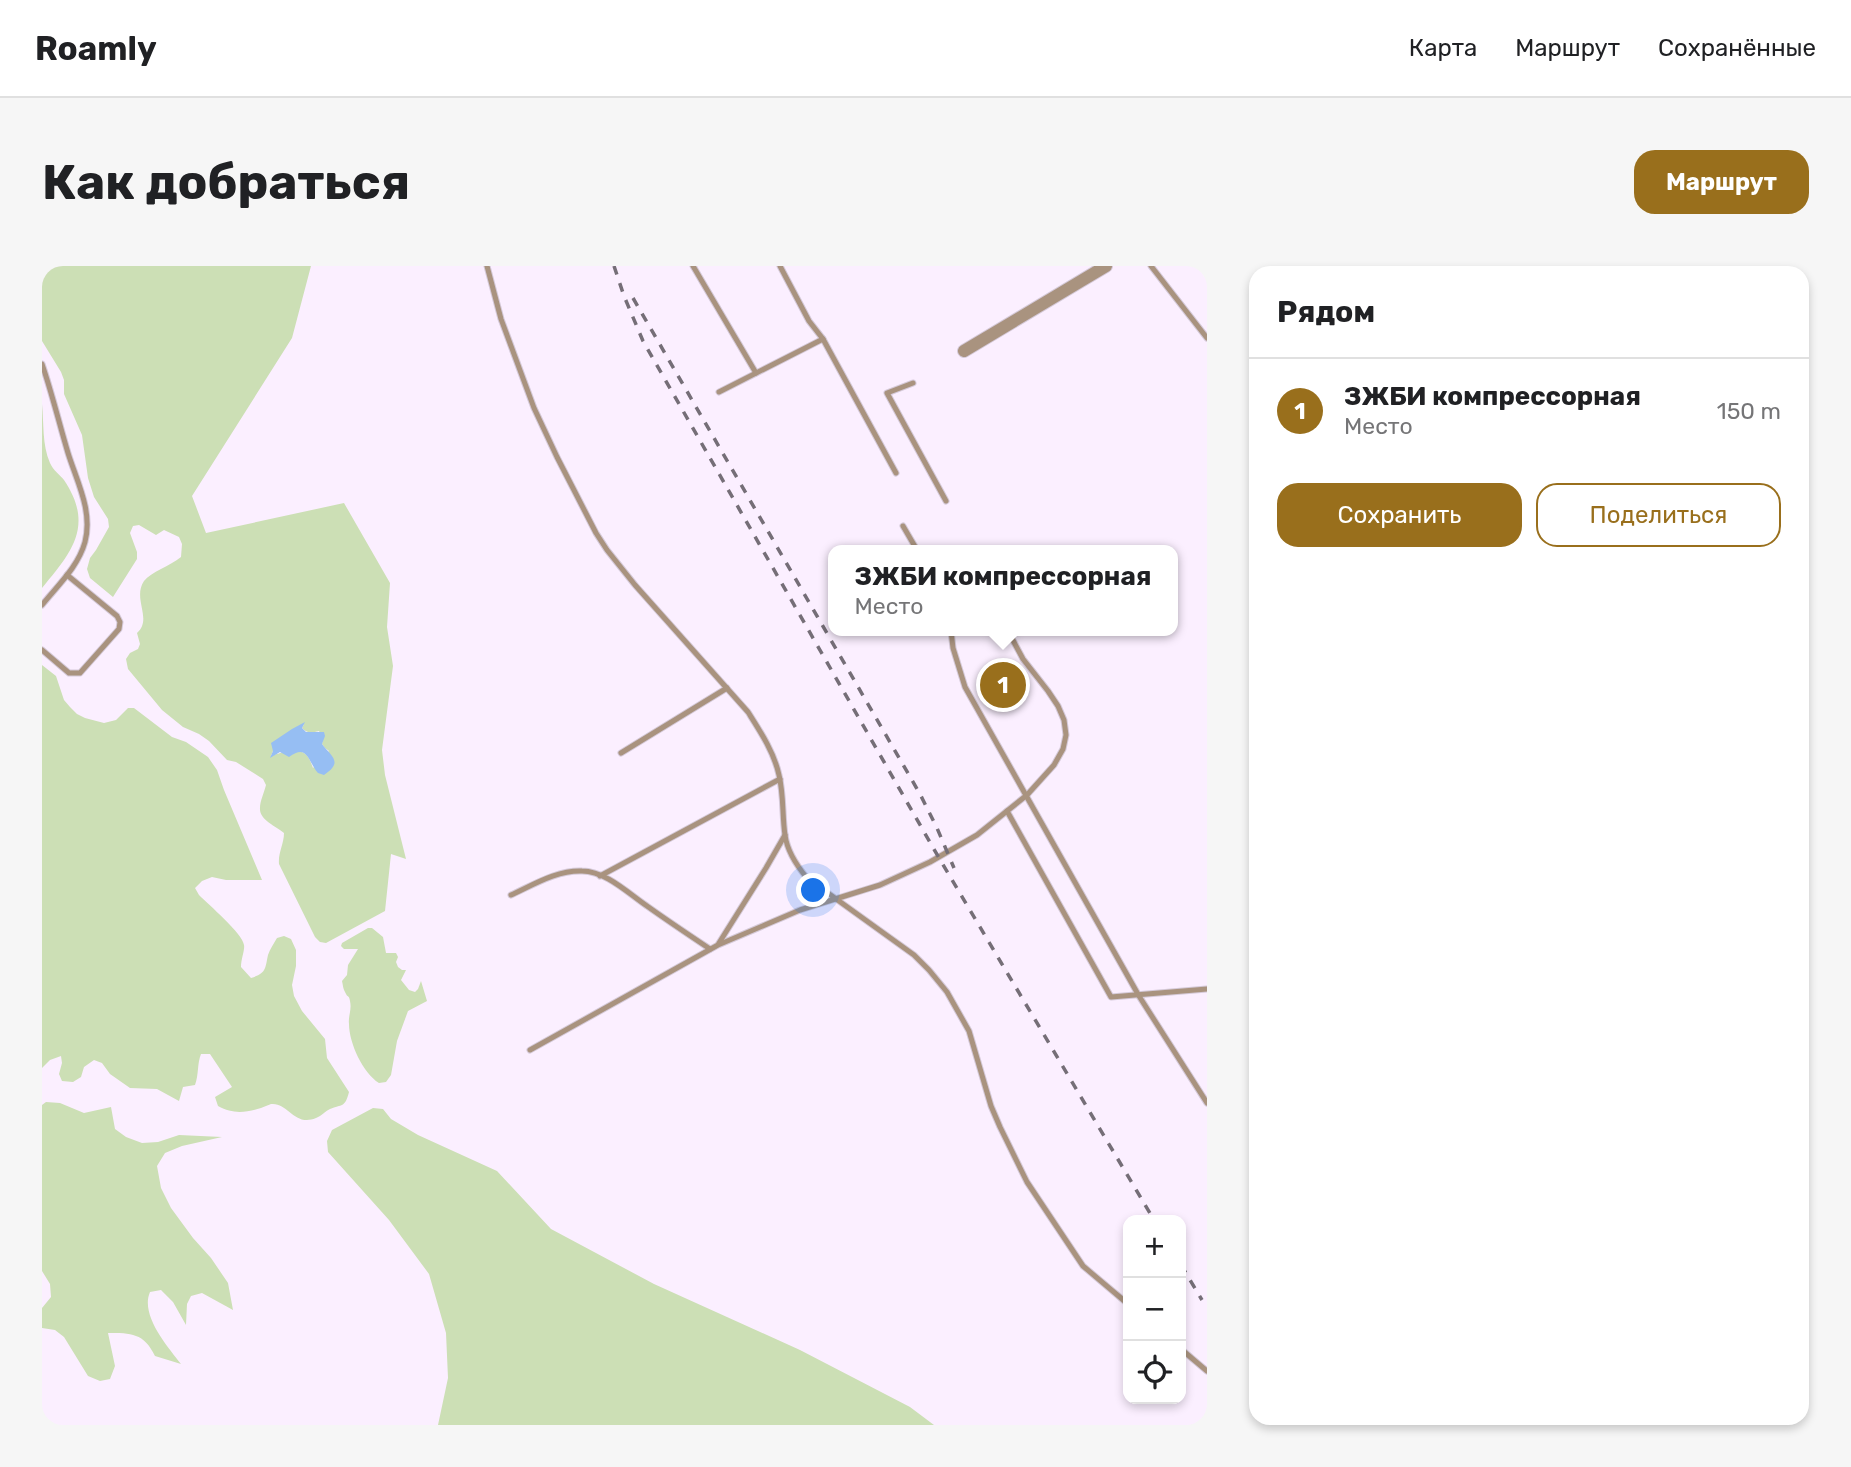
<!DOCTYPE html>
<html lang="ru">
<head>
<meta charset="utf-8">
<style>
	:root { --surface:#fff; --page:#f6f6f6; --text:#202124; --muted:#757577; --line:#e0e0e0; --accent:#996f1c }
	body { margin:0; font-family:Rubik,sans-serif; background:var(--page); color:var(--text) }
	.controls { position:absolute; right:21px; bottom:21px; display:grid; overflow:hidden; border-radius:14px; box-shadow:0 4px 10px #0003 }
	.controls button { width:63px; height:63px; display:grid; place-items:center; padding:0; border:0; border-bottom:2px solid var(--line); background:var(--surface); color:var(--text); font:35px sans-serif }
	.you { position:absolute; left:772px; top:625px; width:24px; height:24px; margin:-18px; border:5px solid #fff; border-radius:50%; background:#1a73e8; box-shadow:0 0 0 10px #1a73e833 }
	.badge { display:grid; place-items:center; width:46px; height:46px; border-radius:50%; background:var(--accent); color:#fff; font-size:23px; font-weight:700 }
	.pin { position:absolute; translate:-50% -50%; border:4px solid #fff; box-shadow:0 2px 7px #0006 }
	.popup { position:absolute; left:786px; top:279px; width:350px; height:91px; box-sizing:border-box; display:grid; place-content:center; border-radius:14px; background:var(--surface); filter:drop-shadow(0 2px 5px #0005); font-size:23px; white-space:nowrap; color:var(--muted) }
	.popup b { font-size:26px; color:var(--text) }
	.popup::after { content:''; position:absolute; left:50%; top:100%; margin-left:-14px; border:14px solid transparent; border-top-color:var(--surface) }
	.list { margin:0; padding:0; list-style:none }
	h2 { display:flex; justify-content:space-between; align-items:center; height:91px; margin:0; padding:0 28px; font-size:30px }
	h2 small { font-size:23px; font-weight:400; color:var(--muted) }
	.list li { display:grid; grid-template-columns:46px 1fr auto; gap:21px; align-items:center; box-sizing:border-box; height:105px; padding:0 28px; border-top:2px solid var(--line) }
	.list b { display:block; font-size:26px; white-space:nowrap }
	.list p { margin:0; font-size:23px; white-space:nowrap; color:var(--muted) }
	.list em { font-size:23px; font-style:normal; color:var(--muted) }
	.actions { display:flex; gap:14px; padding:21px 28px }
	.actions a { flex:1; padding:16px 0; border:2px solid var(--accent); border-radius:21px; text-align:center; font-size:24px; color:var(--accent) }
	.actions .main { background:var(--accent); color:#fff }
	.icon { flex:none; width:38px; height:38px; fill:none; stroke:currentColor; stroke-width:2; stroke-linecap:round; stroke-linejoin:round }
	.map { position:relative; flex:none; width:1165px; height:1159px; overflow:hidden; border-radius:21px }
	header { display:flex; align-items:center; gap:42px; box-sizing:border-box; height:98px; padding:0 35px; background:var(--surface); border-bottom:2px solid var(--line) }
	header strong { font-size:33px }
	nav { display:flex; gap:38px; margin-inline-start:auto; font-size:24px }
	.intro { display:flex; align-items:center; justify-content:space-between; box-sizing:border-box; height:168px; padding:0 42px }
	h1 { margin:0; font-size:49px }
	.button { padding:18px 32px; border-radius:21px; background:var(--accent); color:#fff; font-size:24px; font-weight:700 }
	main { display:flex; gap:42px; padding:0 42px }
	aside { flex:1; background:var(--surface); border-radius:21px; box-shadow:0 4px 10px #0003 }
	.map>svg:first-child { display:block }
	.green { fill:#ccdfb5; fill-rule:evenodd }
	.water { fill:#96bef3 }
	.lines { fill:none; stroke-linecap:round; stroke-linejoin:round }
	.service-casing { stroke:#d5cad9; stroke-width:7 }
	.tertiary-casing { stroke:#d5cad9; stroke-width:14 }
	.service { stroke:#a9937f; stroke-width:5 }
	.tertiary { stroke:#a9937f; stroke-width:12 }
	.rail { stroke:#756e77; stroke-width:3.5; stroke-dasharray:9 9; stroke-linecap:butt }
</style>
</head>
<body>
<header>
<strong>Roamly</strong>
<nav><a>Карта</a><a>Маршрут</a><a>Сохранённые</a></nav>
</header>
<div class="intro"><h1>Как добраться</h1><a class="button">Маршрут</a></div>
<main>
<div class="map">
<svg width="1165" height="1159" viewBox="0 0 1165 1159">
	<rect width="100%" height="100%" fill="#fbefff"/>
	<g class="green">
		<path d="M0 0H269L250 72 150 230 164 267 302 237 348 317 345 361 351 400 340 484 343 509 364 593 349 588 343 645 284 677 278 676 273 671 237 598C236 587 242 578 242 567 234 560 217 554 218 542 218 535 222 527 224 519L221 513 194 496 185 494 167 475 157 468 141 461 120 444 86 403 84 393 88 387 96 383 98 378 95 367C111 353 90 333 102 315 109 306 128 300 139 291L140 278 137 271 122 264 114 269 97 259 91 260 88 267 95 286V293L71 331 48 312 45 303 48 292 54 284 67 261 66 253 52 231 46 212 40 169 22 128V114L19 106 0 75ZM262 458 260 462C266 468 270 467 277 465L281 473 280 478 283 482 287 485 271 502C269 497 267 490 262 487 254 481 237 487 229 490L231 485V481Z"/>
		<path d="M0 138C2 157 0 179 8 197 11 204 18 209 22 214 53 260 29 287 0 322Z"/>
		<path d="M0 399 14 410 22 434 28 441 35 448 43 452 62 457 74 454 86 442H92L130 471 144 476 166 491 175 504 182 524 220 614H184L170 611 160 615 153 622 157 629C166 638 201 668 202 679 203 684 199 693 199 701L209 712C225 707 223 702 226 689 228 683 232 677 235 672L242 670 249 673 254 684V700L250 719 252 730 260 745 283 773 285 792 307 826C303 842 300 838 288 843 283 845 280 850 274 852 252 861 246 836 229 838 226 839 222 841 219 842 202 847 191 848 176 840L173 831 190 821 168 788H159C155 798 157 808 153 819L141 821 137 835 115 823 88 822 68 808 60 797 52 794 42 801 39 811 31 816 20 815 17 808 20 797 19 790 8 794 0 802Z"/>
		<path d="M326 662H330L341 671 344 687H354L356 691 354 696 356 701 360 704H364L359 714 367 724 373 726 376 723 379 715 385 735 366 745 355 775 349 809 344 816 337 817C321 807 307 777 307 758 306 750 310 744 308 735 307 728 306 733 303 726 301 723 301 719 300 715L305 709 306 699 316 683H302L299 680 300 677Z"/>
		<path d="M4 836 18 837 42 847 69 841 73 863 84 871 100 877 116 876 137 869 180 871 140 880 123 887 115 900 119 922 129 942 151 972 169 992 186 1017 191 1044 160 1027 149 1030 145 1038 144 1059 131 1036 119 1024 108 1026C98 1049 125 1080 139 1098L113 1090C102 1067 89 1067 66 1067L73 1100 68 1113 58 1115 46 1110 22 1071 13 1064 0 1062V1042L9 1031 8 1018 0 1005V839Z"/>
		<polygon points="331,842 341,843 349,853 376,869 455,905 509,963 612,1018 758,1084 868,1141 892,1159 396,1159 406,1112 404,1067 387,1008 347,954 286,886 285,875 290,864"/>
	</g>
	<path class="water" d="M263 456 260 462 264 466H282L283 470 280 478C289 490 302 496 282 509L276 507C266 496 266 477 247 491L238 486 228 492 231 485 229 477 250 463Z"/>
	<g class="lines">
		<defs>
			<g id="service">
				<path d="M445 0 459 53 492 142 515 191 554 267 565 284 593 319 706 446C718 465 732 486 737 509 742 530 740 549 743 569 745 584 755 600 765 612L872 689 887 704 905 726 927 765 949 840 958 861 985 916 1041 1000 1086 1038"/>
				<polyline points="651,0 714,107"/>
				<polyline points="738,0 767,55 781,73 854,207"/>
				<polyline points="1109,0 1165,72"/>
				<path d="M0 98C10 127 17 157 26 187 35 216 51 245 43 276 36 301 16 319 0 339"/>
				<polyline points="871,117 845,127 904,235"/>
				<polyline points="677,126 781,73"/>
				<polyline points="861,260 875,284"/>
				<polyline points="909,365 911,382 923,421 1097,730 1165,837"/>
				<polyline points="0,384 27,407 38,407 77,363 78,356 75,350 25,309"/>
				<polyline points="579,487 685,422"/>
				<polyline points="965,545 1069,731 1165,723"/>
				<polyline points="558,610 738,513"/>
				<path d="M469 629C491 619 515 604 540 605 564 605 587 628 605 640 626 655 647 669 668 683"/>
				<polyline points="677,677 724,602 743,569"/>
				<polyline points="488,784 676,679 758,644 838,619 888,596 935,569 985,529 1012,499 1021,483 1024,469 1022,454 1016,440 1006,425 981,393 966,365"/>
				<polyline points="1139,1083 1165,1105"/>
			</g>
			<polyline id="tertiary" points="922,85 1064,0"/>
		</defs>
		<use href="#service" class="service-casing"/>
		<use href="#tertiary" class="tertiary-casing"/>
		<use href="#service" class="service"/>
		<use href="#tertiary" class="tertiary"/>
		<g class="rail">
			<polyline points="572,0 582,30 601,75 897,592 1112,954"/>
			<polyline points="591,32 878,528 895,562 912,602"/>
			<polyline points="1139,999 1160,1034"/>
		</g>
	</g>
</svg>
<div class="controls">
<button>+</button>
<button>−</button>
<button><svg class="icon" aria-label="locate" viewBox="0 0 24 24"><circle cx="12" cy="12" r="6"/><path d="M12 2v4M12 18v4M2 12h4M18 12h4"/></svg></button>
</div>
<div class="you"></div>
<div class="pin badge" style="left:961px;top:419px">1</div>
<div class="popup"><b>ЗЖБИ компрессорная</b>Место</div>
</div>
<aside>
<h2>Рядом<small></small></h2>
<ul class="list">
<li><span class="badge">1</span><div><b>ЗЖБИ компрессорная</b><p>Место</p></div><em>150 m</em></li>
</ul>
<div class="actions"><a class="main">Сохранить</a><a>Поделиться</a></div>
</aside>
</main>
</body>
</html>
